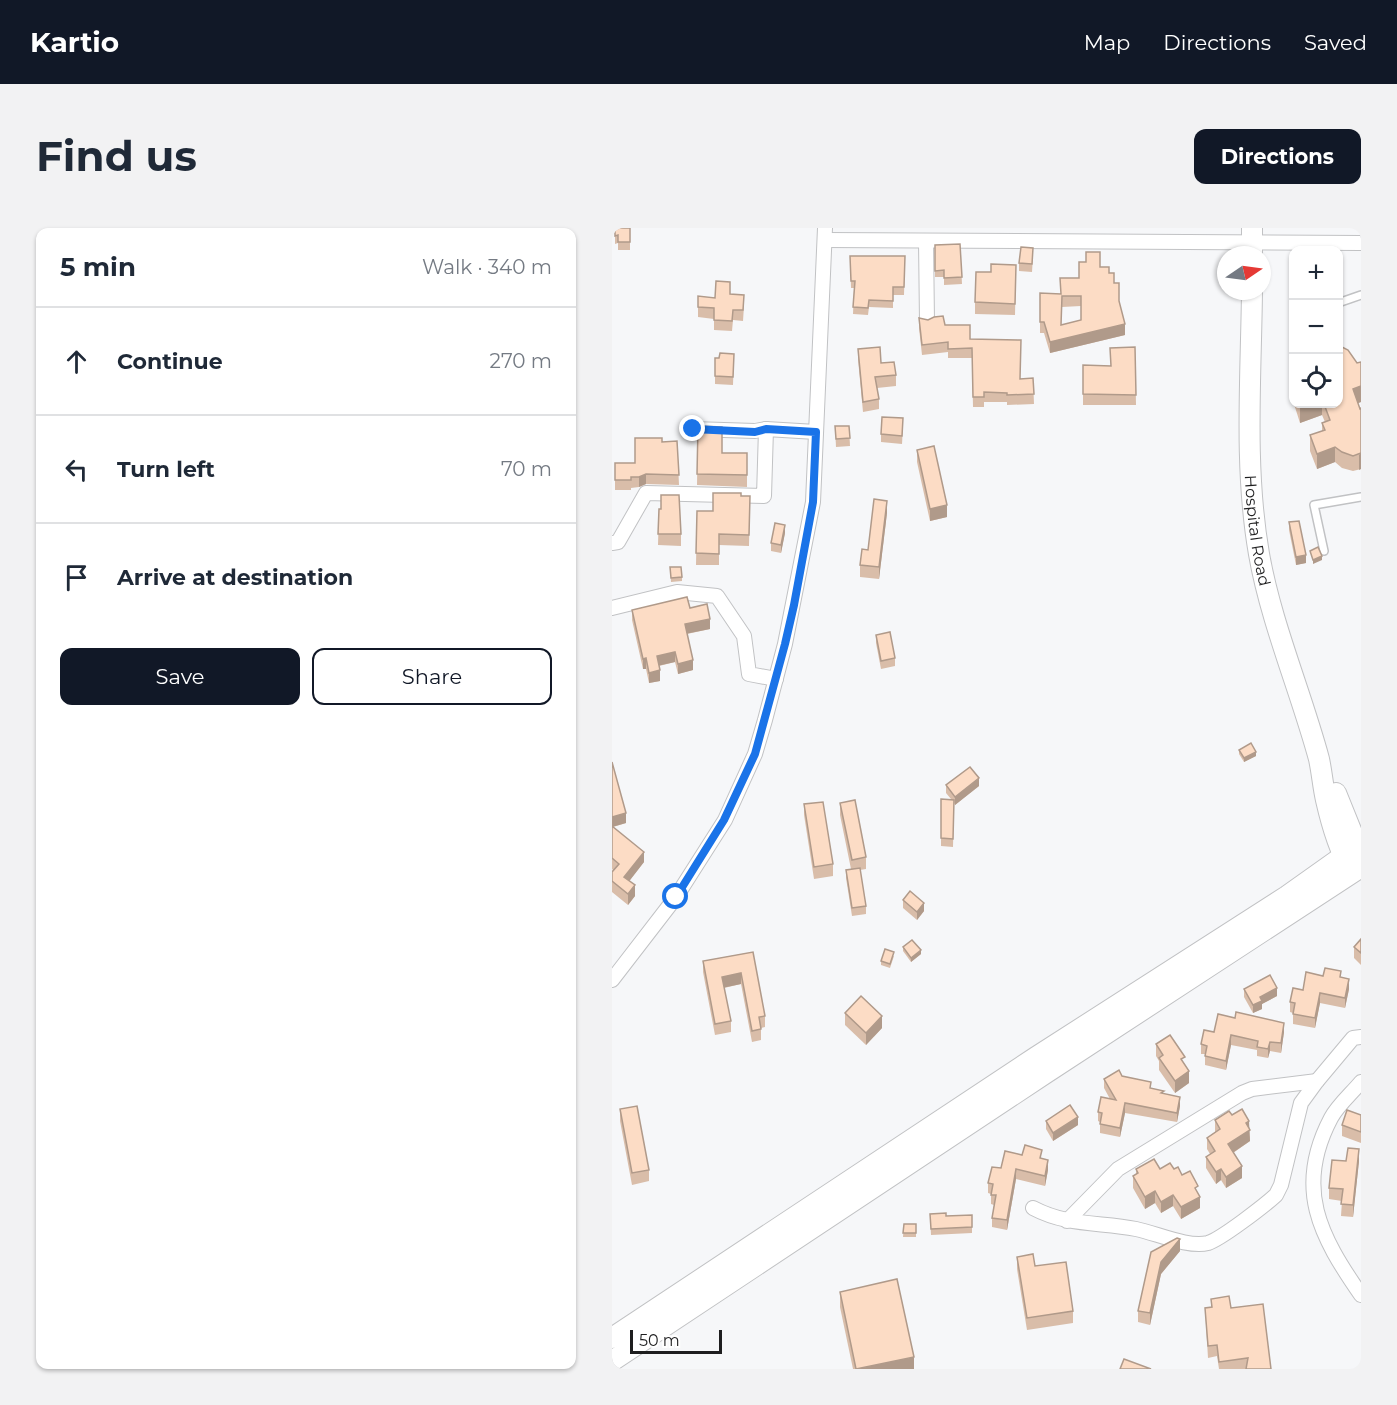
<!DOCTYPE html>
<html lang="en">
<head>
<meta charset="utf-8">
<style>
	:root { --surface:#fff; --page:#f2f2f3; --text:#1f2937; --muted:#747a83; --line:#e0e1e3; --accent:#111827 }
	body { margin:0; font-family:Montserrat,sans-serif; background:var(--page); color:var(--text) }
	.controls { position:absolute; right:18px; top:18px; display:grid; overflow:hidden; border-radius:12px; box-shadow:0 2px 4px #0004 }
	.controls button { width:54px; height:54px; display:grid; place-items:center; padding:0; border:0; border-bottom:2px solid var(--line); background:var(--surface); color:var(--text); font:30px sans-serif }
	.compass { position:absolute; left:605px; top:18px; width:54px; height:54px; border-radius:50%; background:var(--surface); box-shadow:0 2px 4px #0004; rotate:77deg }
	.scale { position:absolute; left:18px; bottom:15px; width:92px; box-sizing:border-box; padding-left:6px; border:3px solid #1e1e1f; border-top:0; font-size:16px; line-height:21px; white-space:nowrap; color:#1e1e1f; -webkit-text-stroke:4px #fff; paint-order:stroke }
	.stop { position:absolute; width:18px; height:18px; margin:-14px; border:4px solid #1a73e8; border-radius:50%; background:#fff }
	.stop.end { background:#1a73e8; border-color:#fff; box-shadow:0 2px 6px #0008 }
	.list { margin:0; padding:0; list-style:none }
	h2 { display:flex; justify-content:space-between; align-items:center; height:78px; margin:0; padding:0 24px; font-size:26px }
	h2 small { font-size:20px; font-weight:400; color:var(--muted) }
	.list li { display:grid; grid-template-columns:39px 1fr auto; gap:18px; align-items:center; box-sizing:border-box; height:108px; padding:0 24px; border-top:2px solid var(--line) }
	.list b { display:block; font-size:22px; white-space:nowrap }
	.list em { font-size:20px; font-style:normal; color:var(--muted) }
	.actions { display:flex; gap:12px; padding:18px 24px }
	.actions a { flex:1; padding:14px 0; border:2px solid var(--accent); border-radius:12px; text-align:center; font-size:21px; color:var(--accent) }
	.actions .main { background:var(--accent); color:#fff }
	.icon { flex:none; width:33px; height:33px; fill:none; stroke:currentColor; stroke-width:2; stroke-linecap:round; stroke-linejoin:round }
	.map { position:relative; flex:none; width:749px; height:1141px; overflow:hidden; border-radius:12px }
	header { display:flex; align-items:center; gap:36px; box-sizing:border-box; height:84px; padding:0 30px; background:var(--accent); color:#fff }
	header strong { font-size:28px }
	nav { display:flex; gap:33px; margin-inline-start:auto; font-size:21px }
	.intro { display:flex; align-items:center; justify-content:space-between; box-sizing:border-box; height:144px; padding:0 36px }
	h1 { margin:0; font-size:42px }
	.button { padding:15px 27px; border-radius:12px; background:var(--accent); color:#fff; font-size:21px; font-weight:700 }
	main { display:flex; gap:36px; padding:0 36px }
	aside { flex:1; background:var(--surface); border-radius:12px; box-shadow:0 2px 4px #0004 }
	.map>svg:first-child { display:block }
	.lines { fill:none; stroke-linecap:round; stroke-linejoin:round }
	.lane-casing { stroke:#c1c2c4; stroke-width:10 }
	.street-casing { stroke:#c1c2c4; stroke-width:16 }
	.secondary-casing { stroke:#c1c2c4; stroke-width:22 }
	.lane { stroke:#fff; stroke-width:7 }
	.street { stroke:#fff; stroke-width:14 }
	.secondary { stroke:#fff; stroke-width:20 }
	.wall { fill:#d9bda9; fill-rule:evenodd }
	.shaded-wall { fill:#b09a8a }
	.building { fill:#fcdcc5; stroke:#b09a8a; stroke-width:1.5; fill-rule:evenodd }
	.route { stroke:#1a73e8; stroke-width:8 }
	.labels { text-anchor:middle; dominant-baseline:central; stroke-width:4.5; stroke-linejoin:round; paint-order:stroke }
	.street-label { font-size:16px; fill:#1e1e1f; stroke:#fff }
</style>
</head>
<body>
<header>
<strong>Kartio</strong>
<nav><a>Map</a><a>Directions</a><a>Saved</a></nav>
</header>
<div class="intro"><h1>Find us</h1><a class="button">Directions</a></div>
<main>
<aside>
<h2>5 min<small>Walk · 340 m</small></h2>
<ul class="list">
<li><svg class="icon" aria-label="ahead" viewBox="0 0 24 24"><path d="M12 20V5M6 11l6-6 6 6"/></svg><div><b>Continue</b></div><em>270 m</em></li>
<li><svg class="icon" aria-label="left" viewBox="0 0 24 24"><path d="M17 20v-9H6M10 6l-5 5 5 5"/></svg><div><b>Turn left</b></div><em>70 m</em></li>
<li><svg class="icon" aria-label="arrive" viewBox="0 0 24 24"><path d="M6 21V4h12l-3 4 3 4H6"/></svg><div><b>Arrive at destination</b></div></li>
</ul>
<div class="actions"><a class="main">Save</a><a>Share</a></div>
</aside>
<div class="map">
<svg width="749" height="1141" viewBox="0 0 749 1141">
	<rect width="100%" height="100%" fill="#f6f7f9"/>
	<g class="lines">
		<defs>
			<g id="lane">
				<polyline points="726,75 749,67"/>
				<polyline points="712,323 702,277 749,269"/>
			</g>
			<g id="street">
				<polyline points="213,12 749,15"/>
				<polyline points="314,13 315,93"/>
				<polyline points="81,201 143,203 154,201"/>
				<polyline points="0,315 6,314 34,265 152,268 154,201 204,204"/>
				<polyline points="0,380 65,364 105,368 132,408 137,446 164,451"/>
				<polyline points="0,752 64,669 113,592 143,526 153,492 173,416 201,274 213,0"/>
				<path d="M749 854C739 866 726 877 719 890 682 960 708 1008 749 1067"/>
				<path d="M421 980C455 998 487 994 524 1001 544 1005 576 1020 596 1015 609 1011 652 978 664 967L669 957 689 875 705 853 741 810 749 809"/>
				<polyline points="455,993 506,941 630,865 640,861 705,853"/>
			</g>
			<g id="secondary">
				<polyline points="640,27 640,0"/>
				<path id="s1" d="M640 63C639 150 632 240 647 326 659 395 689 464 707 531 710 545 711 559 714 572 719 594 726 620 738 640"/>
				<polyline points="724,565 749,627"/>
				<polyline points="0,1110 424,829 675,668 744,619"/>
				<polyline points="0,1133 434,845 749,639"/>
			</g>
		</defs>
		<use href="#lane" class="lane-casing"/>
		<use href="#street" class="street-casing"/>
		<use href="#secondary" class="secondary-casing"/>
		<use href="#lane" class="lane"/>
		<use href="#street" class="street"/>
		<use href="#secondary" class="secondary"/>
	</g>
	<g class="wall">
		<polygon points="3,0 18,0 18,22 6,22 6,15 3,16"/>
		<polygon points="348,16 350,56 332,57 332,49 323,49 323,17"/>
		<polygon points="238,28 293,28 292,67 281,67 281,80 257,79 256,87 241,86 242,60 239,60"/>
		<polygon points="421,28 420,44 407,43 407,35"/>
		<polygon points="404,37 403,87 363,86 363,74 379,44"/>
		<path d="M488 39 497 45 502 55 507 73 513 107 438 125 432 105H428V65L448 66ZM469 78V92L449 97 450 79Z"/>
		<polygon points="118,66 132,78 131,93 121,92 120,103 102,102 102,91 86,89 86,79 103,70"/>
		<polygon points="307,90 333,97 358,111 408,151 421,150 422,176 395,177 395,174 372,174 372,179 361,179 360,130 336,130 336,124 310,127 307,100"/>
		<polygon points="523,119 524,177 471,177 471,137 498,138"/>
		<polygon points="246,121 269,135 284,147 284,158 265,160 267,171 267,181 251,184 246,131"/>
		<polygon points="122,126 121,157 103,156 103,130 107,130"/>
		<polygon points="749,134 749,174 746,175 748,181 749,180 749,241 741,243 730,240 723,234 705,241 698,223 698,207 710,203 710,195 713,194 710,187 688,195 682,176 726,176 745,135"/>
		<polygon points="86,198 110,225 135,225 135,259 85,257"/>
		<polygon points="223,198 237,198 238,218 224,219"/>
		<polygon points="291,198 290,216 269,214 269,206"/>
		<polygon points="65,213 67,257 34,256 27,259 19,260 19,262 3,262 3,235 23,235 50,214"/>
		<polygon points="305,222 335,289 318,293 305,234"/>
		<polygon points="129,268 138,268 137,318 107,317 107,337 84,337 85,283 101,283"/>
		<polygon points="47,281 69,306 69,318 46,317"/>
		<polygon points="275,285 267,351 248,349 248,337"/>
		<polygon points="677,294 694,335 684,337 677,302"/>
		<polygon points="173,305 169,325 159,323 159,315"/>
		<polygon points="58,339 70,349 70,353 59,354"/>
		<polygon points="78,380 98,401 75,406 81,442 66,446 63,434 47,438 48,453 37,455 34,441 31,441 20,392 20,382"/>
		<polygon points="264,407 283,430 283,438 269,441 264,415"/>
		<polygon points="627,522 644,528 632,534 627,526"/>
		<polygon points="0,534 14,595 1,599 32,634 17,653 23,668 16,677 0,664 0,644 1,642 0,641"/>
		<polygon points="334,557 367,558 343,577 342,575 341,619 329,618 329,571 339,571 334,565"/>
		<polygon points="228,575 254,629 254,641 248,642 254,678 254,686 240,688 234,650 234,642 239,641 228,587"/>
		<polygon points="192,576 221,636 221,648 202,651 192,587"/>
		<polygon points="291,672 312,683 305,692 291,680"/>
		<polygon points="749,711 749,737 742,730 742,719"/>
		<polygon points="291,719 309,726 299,734 291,723"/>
		<polygon points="141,724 153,788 153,799 149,800 149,812 140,814 129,756 112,760 119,793 119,804 103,807 91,744 91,733"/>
		<polygon points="282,728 278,740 269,737 269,733"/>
		<polygon points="711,748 729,749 737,761 733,780 708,775 703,800 681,796 681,785 678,784 678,774 691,762"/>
		<polygon points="632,761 665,768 650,776 650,781 641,785 632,769"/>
		<polygon points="233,785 270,800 254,817 233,797"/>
		<polygon points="602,804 672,804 669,825 658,823 656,830 645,828 645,822 619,817 614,842 593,837 593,826 589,826 589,816"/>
		<polygon points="544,816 573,837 577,855 563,865 547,842 547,833 544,828"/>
		<polygon points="510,848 552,866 568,878 565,894 513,885 508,909 488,905 488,894 486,893 486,884 498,871 492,860 492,851"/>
		<polygon points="8,881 37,942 37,953 20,957 8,893"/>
		<polygon points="620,887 637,900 638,913 621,925 630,950 614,960 609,952 604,956 594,940 594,929 598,926 595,921 595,910 603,904 603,892"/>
		<polygon points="749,887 749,915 730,908 730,897"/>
		<polygon points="434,893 466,897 441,913 434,901"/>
		<polygon points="410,927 430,930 436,942 433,958 404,951 395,1002 380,999 380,990 382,977 379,976 379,966 376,965 376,955 389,940"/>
		<polygon points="734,933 747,933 741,989 729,988 730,973 717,971 717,960"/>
		<polygon points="524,941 548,941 570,947 586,966 588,980 569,991 561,978 549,985 543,975 533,981 521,960 521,948 524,947"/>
		<polygon points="318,986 334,988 360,987 360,1005 319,1007"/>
		<polygon points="292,996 304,996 304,1009 291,1009"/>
		<polygon points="568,1023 549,1046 538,1097 526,1094 526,1083 539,1024"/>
		<polygon points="405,1029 423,1038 461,1083 461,1095 415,1102 405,1041"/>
		<polygon points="228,1064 302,1141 241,1141 228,1079"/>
		<polygon points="599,1071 619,1080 659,1141 607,1141 605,1128 596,1130 593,1080 599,1079"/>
	</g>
	<g class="shaded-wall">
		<polygon points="513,96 513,107 438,125 438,114"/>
		<polygon points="749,158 749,174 741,177 741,161"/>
		<polygon points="699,176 710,176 710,187 688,195 688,179"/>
		<polygon points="723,219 723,234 705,241 705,226"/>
		<polygon points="749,225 749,241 747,242 747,227"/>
		<polygon points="34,246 34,256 27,259 27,249"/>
		<polygon points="275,273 275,285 267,351 267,339"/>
		<polygon points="335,277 335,289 318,293 318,281"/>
		<polygon points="173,297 173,305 169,325 169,317"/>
		<polygon points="694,327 694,335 684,337 684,329"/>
		<polygon points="710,328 710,332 701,336 701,332"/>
		<polygon points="98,391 98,401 73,406 73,396"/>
		<polygon points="63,424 63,434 45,438 45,428"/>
		<polygon points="34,430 34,441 31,441 31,431"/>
		<polygon points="81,432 81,442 66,446 66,436"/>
		<polygon points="48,442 48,453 37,455 37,445"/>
		<polygon points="644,524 644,528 632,534 632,530"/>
		<polygon points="367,550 367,558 343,577 343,569"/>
		<polygon points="14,585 14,595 0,599 0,589"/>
		<polygon points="32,624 32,634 12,660 12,649"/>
		<polygon points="23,657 23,668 16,677 16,666"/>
		<polygon points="312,675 312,683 305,692 305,684"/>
		<polygon points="309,722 309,726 299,734 299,730"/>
		<polygon points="129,745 129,756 110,760 110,749"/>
		<polygon points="737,751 737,761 733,780 733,770"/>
		<polygon points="665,760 665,768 650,776 650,781 641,785 641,777 648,769"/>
		<polygon points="708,765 708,775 703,800 703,790"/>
		<polygon points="270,788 270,800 254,817 254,805"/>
		<polygon points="672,795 672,804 669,825 669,815"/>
		<polygon points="619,807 619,817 614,842 614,833"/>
		<polygon points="658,814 658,823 656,830 656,821"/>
		<polygon points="577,843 577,855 563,865 563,853"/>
		<polygon points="568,869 568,878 565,894 565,885"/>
		<polygon points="513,875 513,885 508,909 508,900"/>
		<polygon points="466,889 466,897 441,913 441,905"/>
		<polygon points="637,893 638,913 616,928 616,916 634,895"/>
		<polygon points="747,921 747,933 741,989 741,977"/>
		<polygon points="436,932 436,942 433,958 433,948"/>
		<polygon points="630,938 630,950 614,960 614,949"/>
		<polygon points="404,941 404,951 395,1002 395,992"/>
		<polygon points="609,941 609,952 604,956 604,944"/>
		<polygon points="543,963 543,975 533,981 533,969"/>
		<polygon points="561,967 561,978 549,985 549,974"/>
		<polygon points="588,969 588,980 569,991 569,979"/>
		<polygon points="568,1011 568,1023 549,1046 538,1097 538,1085 549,1034"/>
		<polygon points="302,1129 302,1141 245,1141"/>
	</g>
	<g class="building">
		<polygon points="3,0 18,0 18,14 6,14 6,7 3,8"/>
		<polygon points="348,16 350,49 332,50 332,42 323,43 323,17"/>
		<polygon points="409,19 421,20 420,36 407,35"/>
		<path d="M474 24H488V39H497V45H502V55H507V73L513 96 438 114 432 94H428V65L449 66 448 50H467V34H474ZM450 68H469V92L449 97Z"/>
		<polygon points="238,28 293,28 292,59 281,59 281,73 257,72 256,80 241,79 243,53 239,53"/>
		<polygon points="379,36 404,37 403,76 363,74 364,44 379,44"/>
		<polygon points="104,53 118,54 118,66 132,67 131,82 121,82 120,93 102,92 102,80 86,79 86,68 103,70"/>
		<polygon points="331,88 333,97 358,97 358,111 409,112 408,151 421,150 422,166 395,167 395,165 372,164 372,169 361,169 360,120 336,121 336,114 310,117 307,90 316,92 322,89"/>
		<polygon points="726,117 736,122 745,135 749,134 749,158 741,161 748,181 749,180 749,225 741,228 730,224 723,219 705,226 698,207 713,202 710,195 718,192 712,176 726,176"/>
		<polygon points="268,119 269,135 282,134 284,147 263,149 267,171 251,174 246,121"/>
		<polygon points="523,119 524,167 471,166 471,137 499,138 498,120"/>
		<polygon points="108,125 122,126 121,149 103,148 103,130 107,130"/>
		<polygon points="687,176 699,176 688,179"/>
		<polygon points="270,189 291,190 290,208 269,206"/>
		<polygon points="86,198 110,199 110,225 135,225 135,247 85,246"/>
		<polygon points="223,198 237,198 238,210 224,211"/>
		<polygon points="23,210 50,210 50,214 65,213 67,247 34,246 27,249 19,249 19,252 3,252 3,235 23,235"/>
		<polygon points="322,218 335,277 318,281 305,222"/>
		<polygon points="101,265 129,265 129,268 138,268 137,307 107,306 107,326 84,325 85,283 101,283"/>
		<polygon points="49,267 67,267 69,306 46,306 47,281 49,281"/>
		<polygon points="262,271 275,273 267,339 248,337 250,321 256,322"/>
		<polygon points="687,293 694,327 684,329 677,294"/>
		<polygon points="163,295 173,297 169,317 159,315"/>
		<polygon points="706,319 710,328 701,332 698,323"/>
		<polygon points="58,339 69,339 70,349 59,350"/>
		<polygon points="75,369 78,380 95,376 98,391 73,396 81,432 66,436 63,424 45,428 48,442 37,445 34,430 31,431 20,382"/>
		<polygon points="278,404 283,430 269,433 264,407"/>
		<polygon points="639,515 644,524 632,530 627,522"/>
		<polygon points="0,534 14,585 0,589"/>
		<polygon points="358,539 367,550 343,569 334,557"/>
		<polygon points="329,571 342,572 341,611 329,610"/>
		<polygon points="243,572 254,629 240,632 228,575"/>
		<polygon points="211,574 221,636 202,639 192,576"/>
		<polygon points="0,598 32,624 12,649 23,657 16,666 0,653 0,644 7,636 0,630"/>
		<polygon points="248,640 254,678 240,680 234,642"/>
		<polygon points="298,663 312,675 305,684 291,672"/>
		<polygon points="749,711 749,725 742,719"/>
		<polygon points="300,712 309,722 299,730 291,719"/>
		<polygon points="273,721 282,724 278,736 269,733"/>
		<polygon points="141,724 153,788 147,789 149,801 140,803 129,745 110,749 119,793 103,796 91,733"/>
		<polygon points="713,740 729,743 728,749 737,751 733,770 708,765 703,790 681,786 683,775 678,774 681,760 691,762 694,744 711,748"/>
		<polygon points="658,747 665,760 648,769 650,773 641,777 632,761"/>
		<polygon points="249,768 270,788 254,805 233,785"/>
		<polygon points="624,784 672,795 669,815 658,814 656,821 645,819 646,813 619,807 614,833 593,828 595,818 589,816 592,802 602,804 606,786 623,790"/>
		<polygon points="558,807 573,829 569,831 577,843 563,853 547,830 551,827 544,816"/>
		<polygon points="507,842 510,848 539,854 538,860 552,863 549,865 568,869 565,885 513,875 508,900 488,896 490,885 486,884 489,869 504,872 492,851"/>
		<polygon points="458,877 466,889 441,905 434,893"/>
		<polygon points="25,878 37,942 20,945 8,881"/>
		<polygon points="630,881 637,893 634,895 638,902 616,916 630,938 614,949 609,941 604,944 594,929 603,923 595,910 608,901 603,892 617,883 620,887"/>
		<polygon points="735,882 749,887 749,904 730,897"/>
		<polygon points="413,917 430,922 428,930 436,932 433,948 404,941 395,992 380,990 384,967 379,967 381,956 376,955 380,939 389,940 393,923 410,927"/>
		<polygon points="736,920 747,921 741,977 729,976 731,961 717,960 720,932 734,933"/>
		<polygon points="542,931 548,941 558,935 562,941 566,939 570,947 578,943 586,958 583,960 588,969 569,979 561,967 549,974 543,963 533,969 521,948 526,945 524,941"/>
		<polygon points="334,985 334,988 360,987 360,999 319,1001 318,986"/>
		<polygon points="292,996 304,996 304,1005 291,1005"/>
		<polygon points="565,1010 568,1011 549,1034 538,1085 526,1083 539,1024"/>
		<polygon points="421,1026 423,1038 454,1034 461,1083 415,1090 405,1029"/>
		<polygon points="285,1051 302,1129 244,1141 228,1064"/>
		<polygon points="617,1068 619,1080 651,1076 659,1141 634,1141 636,1130 607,1134 605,1117 596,1118 593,1080 600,1079 599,1071"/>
		<polygon points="512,1131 539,1141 508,1141"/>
	</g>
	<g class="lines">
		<polyline class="route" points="64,669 112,592 143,526 173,416 182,377 201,274 204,204 154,201 143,204 81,201"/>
	</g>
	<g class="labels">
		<g class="street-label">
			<text stroke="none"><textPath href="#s1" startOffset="240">Hospital Road</textPath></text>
		</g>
	</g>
</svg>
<div class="controls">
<button>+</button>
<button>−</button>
<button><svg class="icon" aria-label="locate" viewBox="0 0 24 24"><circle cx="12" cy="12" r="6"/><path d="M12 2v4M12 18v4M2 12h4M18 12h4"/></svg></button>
</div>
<svg class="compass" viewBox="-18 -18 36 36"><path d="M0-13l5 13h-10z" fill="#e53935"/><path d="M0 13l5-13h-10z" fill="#747a83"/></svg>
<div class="scale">50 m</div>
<div class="stop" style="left:64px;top:669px"></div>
<div class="stop end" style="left:81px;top:201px"></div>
</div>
</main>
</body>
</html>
